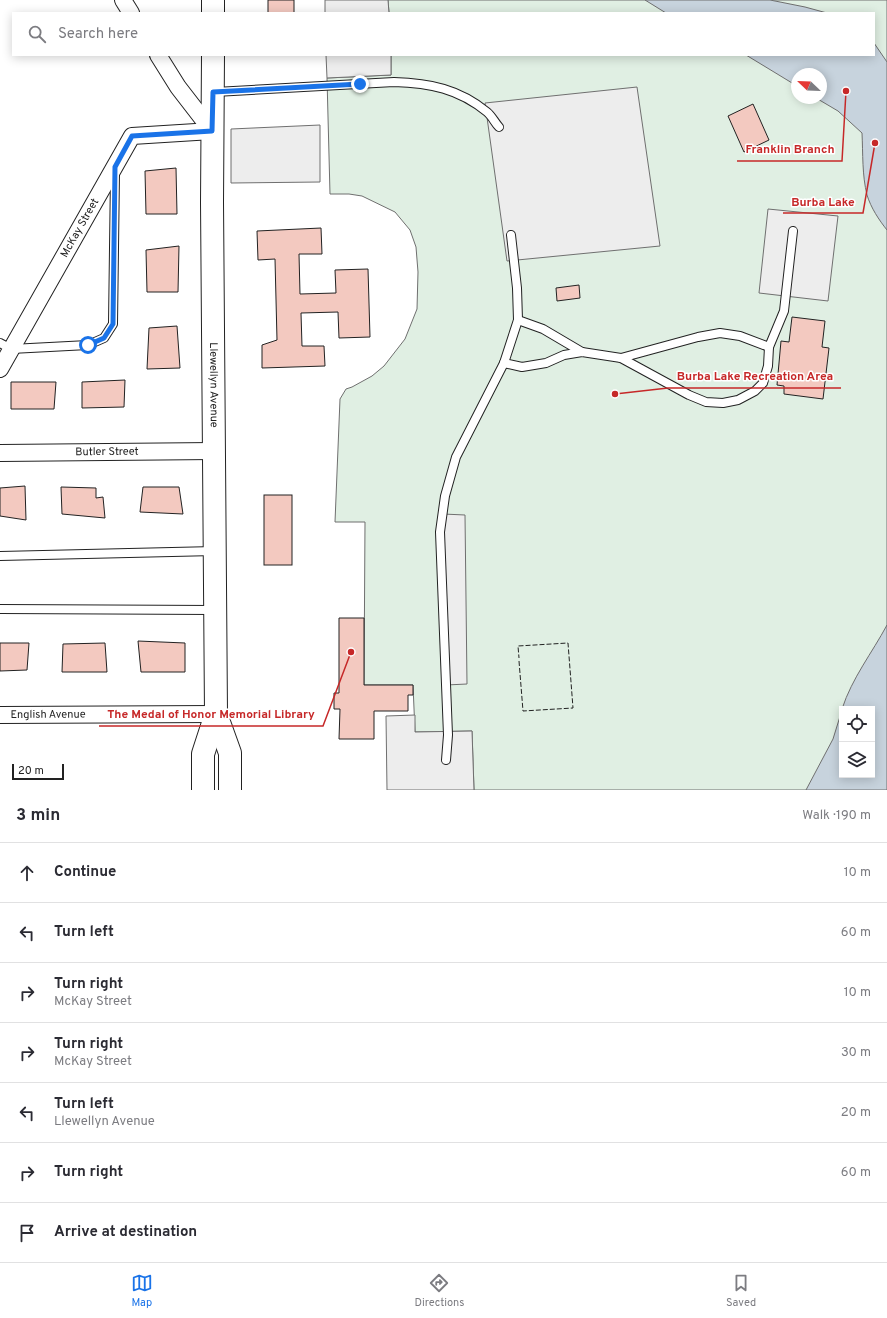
<!DOCTYPE html>
<html lang="en">
<head>
<meta charset="utf-8">
<style>
	:root { --surface:#fff; --page:#f2f2f3; --text:#2b2b33; --muted:#7c7c81; --line:#e1e1e2; --accent:#1a73e8 }
	body { margin:0; font-family:Overpass,sans-serif; background:var(--page); color:var(--text) }
	.controls { position:absolute; right:12px; bottom:12px; display:grid; overflow:hidden; border-radius:0px; box-shadow:0 2px 10px #0003 }
	.controls button { width:36px; height:36px; display:grid; place-items:center; padding:0; border:0; border-bottom:1px solid var(--line); background:var(--surface); color:var(--text); font:20px sans-serif }
	.compass { position:absolute; left:791px; top:68px; width:36px; height:36px; border-radius:50%; background:var(--surface); box-shadow:0 2px 10px #0003; rotate:293deg }
	.scale { position:absolute; left:12px; bottom:10px; width:52px; box-sizing:border-box; padding-left:4px; border:2px solid #222; border-top:0; font-size:11px; line-height:14px; white-space:nowrap; color:#222; -webkit-text-stroke:3px #fff; paint-order:stroke }
	.stop { position:absolute; width:12px; height:12px; margin:-9px; border:3px solid #1a73e8; border-radius:50%; background:#fff }
	.stop.end { background:#1a73e8; border-color:#fff; box-shadow:0 1px 4px #0008 }
	.list { margin:0; padding:0; list-style:none }
	h2 { display:flex; justify-content:space-between; align-items:center; height:52px; margin:0; padding:0 16px; font-size:17px }
	h2 small { font-size:13px; font-weight:400; color:var(--muted) }
	.list li { display:grid; grid-template-columns:26px 1fr auto; gap:12px; align-items:center; box-sizing:border-box; height:60px; padding:0 16px; border-top:1px solid var(--line) }
	.list b { display:block; font-size:15px; white-space:nowrap }
	.list p { margin:0; font-size:13px; white-space:nowrap; color:var(--muted) }
	.list em { font-size:13px; font-style:normal; color:var(--muted) }
	.icon { flex:none; width:22px; height:22px; fill:none; stroke:currentColor; stroke-width:2; stroke-linecap:round; stroke-linejoin:round }
	.map { position:relative; flex:none; width:887px; height:790px; overflow:hidden }
	.search { position:absolute; background:var(--surface); box-shadow:0 2px 10px #0003; left:12px; right:12px; top:12px; height:44px; display:flex; align-items:center; gap:10px; box-sizing:border-box; padding:0 14px; border-radius:0px; color:var(--muted); font-size:15px }
	.sheet { height:472px; background:var(--surface) }
	nav { display:flex; justify-content:space-around; align-items:center; box-sizing:border-box; height:56px; border-top:1px solid var(--line); background:var(--surface); font-size:11px; color:var(--muted) }
	nav a { display:grid; justify-items:center; gap:2px }
	nav .on { color:var(--accent) }
	.map>svg:first-child { display:block }
	.green { fill:#e0efe3; stroke:#6f6f6f; fill-rule:evenodd }
	.parking { fill:#ededed; stroke:#6f6f6f }
	.water { fill:#c7d3dd; stroke:#6f6f6f }
	.building { fill:#f3c9c0; stroke:#222 }
	.lines { fill:none; stroke-linecap:round; stroke-linejoin:round }
	.lane-casing { stroke:#222; stroke-width:10 }
	.street-casing { stroke:#222; stroke-width:18 }
	.secondary-casing { stroke:#222; stroke-width:24 }
	.lane { stroke:#fff; stroke-width:8 }
	.street { stroke:#fff; stroke-width:16 }
	.secondary { stroke:#fff; stroke-width:22 }
	.fence { stroke:#222; stroke-width:1; stroke-dasharray:5 2; stroke-linecap:butt }
	.route { stroke:#1a73e8; stroke-width:5 }
	.labels { text-anchor:middle; dominant-baseline:central; stroke-width:3; stroke-linejoin:round; paint-order:stroke }
	.street-label { font-size:11px; fill:#222; stroke:#fff }
	.leader { fill:none; stroke:#c62828; stroke-width:1.5 }
	.callout-dot { fill:#c62828; stroke:#fff; stroke-width:1.5 }
	.callout-label { font-size:12px; text-anchor:middle; font-weight:bold; fill:#c62828; stroke:#fff; stroke-width:3; stroke-linejoin:round; paint-order:stroke }
</style>
</head>
<body>
<div class="map">
<svg width="887" height="790" viewBox="0 0 887 790">
	<rect width="100%" height="100%" fill="#fff"/>
	<path class="green" d="M388 0H887V790H474L472 731 415 732 413 685H364L365 522H335L340 399 346 389 352 387 372 376 384 366 405 339 417 309 418 272 416 247 410 230 395 212 362 196 349 194H330L327 78 391 75V55H874V13H389ZM797 74H821V98H797ZM842 709H872V775H842Z"/>
	<g class="parking">
		<polygon points="325,0 388,0 389,13 325,13"/>
		<polygon points="326,55 391,55 391,75 327,78"/>
		<polygon points="637,87 660,246 507,261 485,103"/>
		<polygon points="320,125 320,182 231,183 231,129"/>
		<polygon points="768,209 838,216 828,301 759,293"/>
		<polygon points="443,514 465,515 467,684 446,685"/>
		<polygon points="415,715 415,732 472,731 474,790 387,790 386,716"/>
	</g>
	<g class="water">
		<polygon points="645,0 770,0 805,7 827,13 666,13"/>
		<path d="M874 43 887 62V230C879 220 871 208 867 195 862 175 863 154 862 133L838 111 816 98H821V74H797V86L746 55H874Z"/>
		<path d="M887 625V790H806L833 739 842 710V775H872V709H842C852 678 872 653 887 625Z"/>
	</g>
	<g class="building">
		<rect x="268" y="0" width="26" height="13"/>
		<polygon points="753,104 769,140 744,152 728,116"/>
		<polygon points="176,168 177,214 146,214 145,171"/>
		<polygon points="321,228 322,254 299,254 300,294 336,293 335,270 368,269 370,337 339,338 338,312 301,313 302,346 324,346 325,366 262,368 262,345 277,340 275,259 258,260 257,231"/>
		<polygon points="179,246 178,292 147,292 146,250"/>
		<polygon points="579,285 580,298 557,301 556,288"/>
		<polygon points="792,317 825,321 822,347 829,348 823,399 784,394 784,386 777,385 781,341 789,342"/>
		<polygon points="177,326 180,368 147,369 149,328"/>
		<polygon points="125,380 124,407 82,408 82,382"/>
		<polygon points="11,382 56,382 54,409 11,409"/>
		<polygon points="25,486 26,520 0,516 0,488"/>
		<polygon points="61,487 96,488 96,498 103,497 105,518 62,514"/>
		<polygon points="143,487 179,487 183,514 140,512"/>
		<rect x="264" y="495" width="28" height="70"/>
		<polygon points="339,618 364,618 364,685 413,685 413,695 408,695 408,711 374,711 374,739 339,739 340,709 334,709 334,693 339,693"/>
		<polygon points="138,641 185,643 185,672 141,672"/>
		<polygon points="0,643 29,643 27,670 0,671"/>
		<polygon points="105,643 107,672 62,672 63,644"/>
	</g>
	<g class="lines">
		<defs>
			<g id="lane">
				<path d="M215 92 394 82C430 83 459 89 487 112 492 116 495 123 499 127"/>
				<polyline points="518,320 543,329 582,352"/>
				<polyline points="0,343 11,349 88,345 104,338 113,324 115,173"/>
				<polyline points="621,358 698,337 720,333 740,336 769,347"/>
				<polyline points="504,363 522,367 546,363 564,355 582,352 621,358 689,395 706,402 723,403 738,400 755,391 763,383 768,366 769,347 784,311 793,231"/>
				<polyline points="0,556 215,551"/>
				<polyline points="0,609 215,610"/>
				<polyline points="446,760 448,735 440,532 445,496 456,457 504,363 518,320 517,288 511,235"/>
			</g>
			<g id="street">
				<polyline points="123,0 131,13"/>
				<polyline points="158,55 178,87 212,131"/>
				<path id="s1" d="M0 369 132 136 212 131"/>
				<path id="s2" d="M0 453 214 451"/>
				<path id="s3" d="M0 715 216 714"/>
			</g>
			<g id="secondary">
				<polyline points="213,0 213,13"/>
				<path id="s4" d="M213 55 212 202 216 714 230 753V790"/>
				<polyline points="203,790 203,754 216,714"/>
			</g>
		</defs>
		<use href="#lane" class="lane-casing"/>
		<use href="#street" class="street-casing"/>
		<use href="#secondary" class="secondary-casing"/>
		<use href="#lane" class="lane"/>
		<use href="#street" class="street"/>
		<use href="#secondary" class="secondary"/>
		<polyline class="fence" points="519,661 523,711 573,708 568,643 518,646 519,658"/>
	</g>
	<g class="lines">
		<polyline class="route" points="88,345 104,338 113,324 115,167 132,136 212,131 213,92 360,84"/>
	</g>
	<g class="labels">
		<g class="street-label">
			<text stroke="none"><textPath href="#s1" startOffset="162">McKay Street</textPath></text>
			<text stroke="none"><textPath href="#s4" startOffset="330">Llewellyn Avenue</textPath></text>
			<text stroke="none"><textPath href="#s2" startOffset="107">Butler Street</textPath></text>
			<text stroke="none"><textPath href="#s3" startOffset="48">English Avenue</textPath></text>
		</g>
	</g>
	<path class="leader" d="M846 91L842 161H737M875 143L863 213H783M615 394L668 388H841M351 652L323 726H99"/>
	<g class="callout-dot">
		<circle cx="846" cy="91" r="4"/>
		<circle cx="875" cy="143" r="4"/>
		<circle cx="615" cy="394" r="4"/>
		<circle cx="351" cy="652" r="4"/>
	</g>
	<g class="callout-label">
		<text x="790" y="153">Franklin Branch</text>
		<text x="823" y="206">Burba Lake</text>
		<text x="755" y="380">Burba Lake Recreation Area</text>
		<text x="211" y="718">The Medal of Honor Memorial Library</text>
	</g>
</svg>
<div class="controls">
<button><svg class="icon" aria-label="locate" viewBox="0 0 24 24"><circle cx="12" cy="12" r="6"/><path d="M12 2v4M12 18v4M2 12h4M18 12h4"/></svg></button>
<button><svg class="icon" aria-label="layers" viewBox="0 0 24 24"><path d="M12 4l9 5-9 5-9-5zM3 14l9 5 9-5"/></svg></button>
</div>
<svg class="compass" viewBox="-18 -18 36 36"><path d="M0-13l5 13h-10z" fill="#e53935"/><path d="M0 13l5-13h-10z" fill="#7c7c81"/></svg>
<div class="scale">20 m</div>
<div class="stop" style="left:88px;top:345px"></div>
<div class="stop end" style="left:360px;top:84px"></div>
<div class="search"><svg class="icon" aria-label="search" viewBox="0 0 24 24"><circle cx="10" cy="10" r="6"/><path d="M15 15l6 6"/></svg>Search here</div>
</div>
<section class="sheet">
<h2>3 min<small>Walk · 190 m</small></h2>
<ul class="list">
<li><svg class="icon" aria-label="ahead" viewBox="0 0 24 24"><path d="M12 20V5M6 11l6-6 6 6"/></svg><div><b>Continue</b></div><em>10 m</em></li>
<li><svg class="icon" aria-label="left" viewBox="0 0 24 24"><path d="M17 20v-9H6M10 6l-5 5 5 5"/></svg><div><b>Turn left</b></div><em>60 m</em></li>
<li><svg class="icon" aria-label="right" viewBox="0 0 24 24"><path d="M7 20v-9h11M14 6l5 5-5 5"/></svg><div><b>Turn right</b><p>McKay Street</p></div><em>10 m</em></li>
<li><svg class="icon" aria-label="right" viewBox="0 0 24 24"><path d="M7 20v-9h11M14 6l5 5-5 5"/></svg><div><b>Turn right</b><p>McKay Street</p></div><em>30 m</em></li>
<li><svg class="icon" aria-label="left" viewBox="0 0 24 24"><path d="M17 20v-9H6M10 6l-5 5 5 5"/></svg><div><b>Turn left</b><p>Llewellyn Avenue</p></div><em>20 m</em></li>
<li><svg class="icon" aria-label="right" viewBox="0 0 24 24"><path d="M7 20v-9h11M14 6l5 5-5 5"/></svg><div><b>Turn right</b></div><em>60 m</em></li>
<li><svg class="icon" aria-label="arrive" viewBox="0 0 24 24"><path d="M6 21V4h12l-3 4 3 4H6"/></svg><div><b>Arrive at destination</b></div></li>
</ul>
</section>
<nav>
<a class="on"><svg class="icon" aria-label="map" viewBox="0 0 24 24"><path d="M3 6l6-2 6 2 6-2v14l-6 2-6-2-6 2zM9 4v14M15 6v14"/></svg>Map</a>
<a><svg class="icon" aria-label="directions" viewBox="0 0 24 24"><path d="M12 3l9 9-9 9-9-9zM9 14v-3h6M13 9l2 2-2 2"/></svg>Directions</a>
<a><svg class="icon" aria-label="saved" viewBox="0 0 24 24"><path d="M7 4h10v16l-5-4-5 4z"/></svg>Saved</a>
</nav>
</body>
</html>
